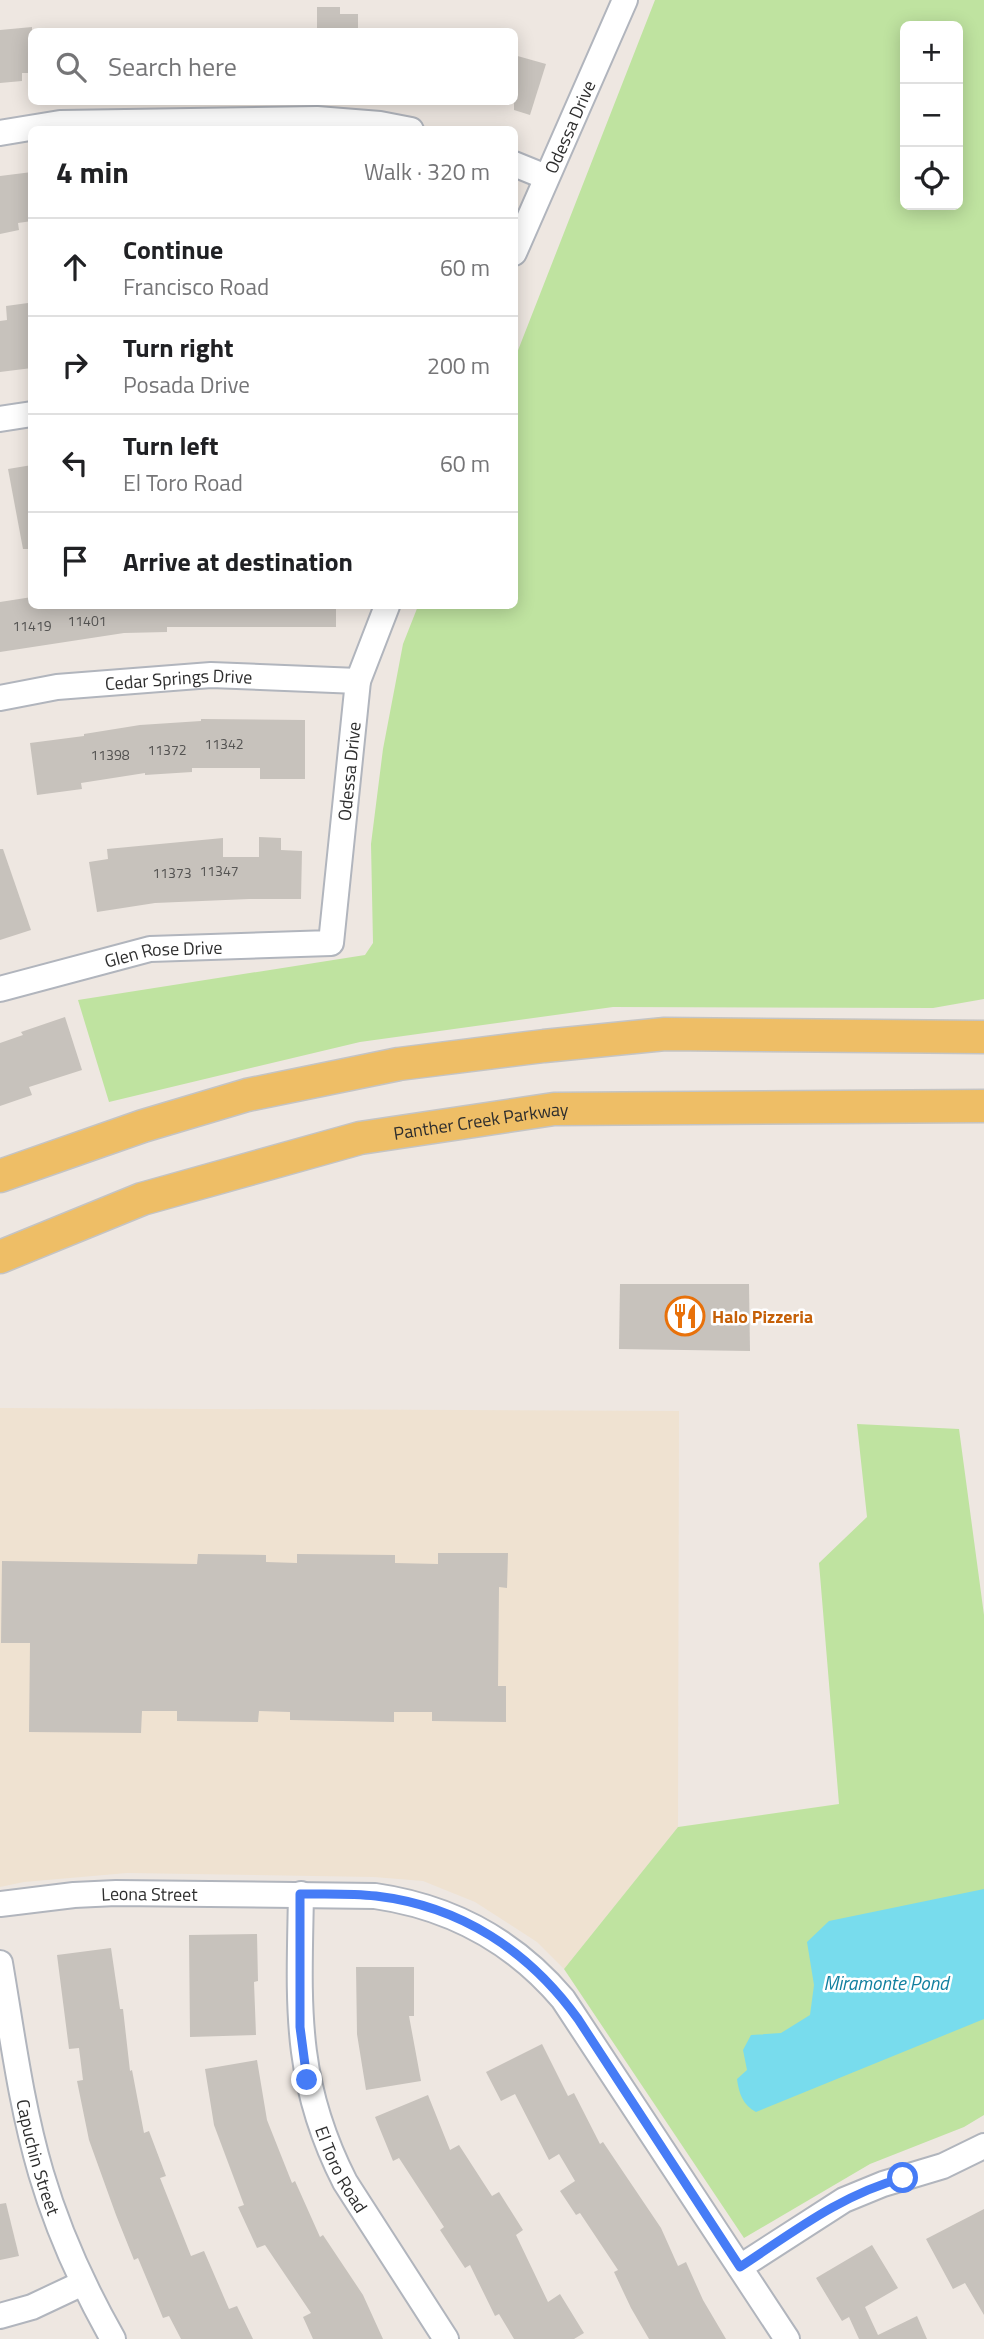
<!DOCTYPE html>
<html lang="en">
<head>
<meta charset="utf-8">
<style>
	:root { --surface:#fff; --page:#f6f6f6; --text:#202124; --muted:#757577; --line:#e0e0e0 }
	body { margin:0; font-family:"Titillium Web",sans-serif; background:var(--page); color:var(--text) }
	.controls { position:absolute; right:21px; top:21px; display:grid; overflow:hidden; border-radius:10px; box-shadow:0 4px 18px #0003 }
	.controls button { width:63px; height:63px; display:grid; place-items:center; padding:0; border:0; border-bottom:2px solid var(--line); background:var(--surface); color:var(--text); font:35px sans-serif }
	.stop { position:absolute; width:21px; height:21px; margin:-16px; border:5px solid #467cf6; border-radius:50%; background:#fff }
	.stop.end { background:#467cf6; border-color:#fff; box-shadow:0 2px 7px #0008 }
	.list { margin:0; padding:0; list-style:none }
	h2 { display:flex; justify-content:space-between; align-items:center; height:91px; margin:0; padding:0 28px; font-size:30px }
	h2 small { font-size:23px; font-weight:400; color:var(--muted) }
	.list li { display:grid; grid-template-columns:46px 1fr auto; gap:21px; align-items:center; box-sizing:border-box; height:98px; padding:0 28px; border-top:2px solid var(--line) }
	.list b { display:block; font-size:26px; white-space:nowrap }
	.list p { margin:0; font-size:23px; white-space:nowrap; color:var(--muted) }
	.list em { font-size:23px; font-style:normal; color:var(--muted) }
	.icon { flex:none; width:38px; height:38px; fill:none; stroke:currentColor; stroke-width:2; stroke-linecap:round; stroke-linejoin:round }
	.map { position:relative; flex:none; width:984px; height:2339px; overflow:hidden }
	.search { position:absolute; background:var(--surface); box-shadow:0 4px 18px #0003; left:28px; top:28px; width:490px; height:77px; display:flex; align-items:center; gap:18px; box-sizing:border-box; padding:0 24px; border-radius:10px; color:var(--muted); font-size:26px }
	.panel { position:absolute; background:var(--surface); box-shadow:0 4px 18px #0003; left:28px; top:126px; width:490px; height:483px; border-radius:10px }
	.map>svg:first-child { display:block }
	.education { fill:#efe2d1 }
	.green { fill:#bfe3a0; fill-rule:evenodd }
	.water { fill:#78dced }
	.building { fill:#c7c2bc }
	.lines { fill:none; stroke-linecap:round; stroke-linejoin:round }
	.minor-casing { stroke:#b1b5bd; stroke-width:28 }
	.major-casing { stroke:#c4c4c4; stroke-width:35 }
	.minor { stroke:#fff; stroke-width:24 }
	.major { stroke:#eebe66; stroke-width:32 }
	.route { stroke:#467cf6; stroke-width:9 }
	.labels { text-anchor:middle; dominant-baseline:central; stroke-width:5; stroke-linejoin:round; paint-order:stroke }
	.number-label { font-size:14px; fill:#545352 }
	.street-label { font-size:18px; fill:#2e2e2e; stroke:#fff }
	.food-label { font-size:18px; font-weight:bold; fill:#c56008; stroke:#fff; text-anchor:start }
	.water-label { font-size:19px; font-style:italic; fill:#117f9f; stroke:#fff }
</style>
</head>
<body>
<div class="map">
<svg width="984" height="2339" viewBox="0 0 984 2339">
	<rect width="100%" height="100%" fill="#eee7e1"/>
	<polygon class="education" points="0,1408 679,1411 678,1827 564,1969 537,1942 475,1902 423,1881 374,1877 127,1873 24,1882 0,1887"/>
	<g class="green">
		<path d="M655 0H984V999L933 1008 613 1007 360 1042 109 1102 78 1000 365 955 373 943 371 844 383 749 403 644 418 606H514L515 358ZM905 26H958V205H905Z"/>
		<polygon points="857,1424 959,1429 984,1615 984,2115 964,2127 870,2164 744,2238 564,1969 678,1827 839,1804 819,1563 867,1517"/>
	</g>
	<path class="water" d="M984 1889V2019L756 2112C743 2105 739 2094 737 2079L747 2070 743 2050 751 2035 781 2033 810 2015 814 1985 807 1942 829 1921Z"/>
	<g class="building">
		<polygon points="317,7 340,7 340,14 358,14 358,32 317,32"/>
		<polygon points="32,27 32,73 22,73 22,81 0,83 0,30"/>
		<polygon points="514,55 546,64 530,115 514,110"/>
		<polygon points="32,172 32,221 18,223 19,230 0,234 0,176"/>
		<polygon points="28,303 32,335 32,368 0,372 0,321 7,320 6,306"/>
		<polygon points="32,465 32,549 23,549 8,469"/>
		<polygon points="32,597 32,606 336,606 336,627 167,627 167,632 124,633 0,652 0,602"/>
		<polygon points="201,719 305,720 305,779 260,779 260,768 192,768 192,772 145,775 145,773 81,783 82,789 37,795 30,743 84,736 84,734 140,725 201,721"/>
		<polygon points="259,837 281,838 281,850 302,851 301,899 249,899 155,903 97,912 89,862 108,859 107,849 223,838 223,857 259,857"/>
		<polygon points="0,849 3,849 31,930 0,940"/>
		<polygon points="65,1017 82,1070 29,1087 32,1095 0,1106 0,1043 23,1035 21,1032"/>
		<polygon points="620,1284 749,1284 750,1351 619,1349"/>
		<polygon points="438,1553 508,1553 507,1588 499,1587 498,1686 506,1686 506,1722 432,1721 432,1712 394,1712 394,1722 290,1720 290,1712 259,1711 258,1722 177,1721 177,1711 142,1711 141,1733 29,1732 30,1643 1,1643 2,1561 197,1564 198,1554 266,1555 266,1562 297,1563 297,1554 395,1555 395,1563 438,1564"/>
		<polygon points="257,1934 258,1981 254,1982 256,2035 190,2037 189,1935"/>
		<polygon points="111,1948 120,2009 123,2009 130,2071 132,2070 144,2133 149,2131 166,2176 160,2178 191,2256 204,2251 229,2309 237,2306 253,2339 181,2339 169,2316 163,2318 138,2258 134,2260 116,2215 89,2140 77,2081 83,2080 79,2048 69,2049 57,1955"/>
		<polygon points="356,1967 414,1967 414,2016 409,2016 421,2081 366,2090 357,2034"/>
		<polygon points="542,2044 568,2096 574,2093 600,2144 603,2142 661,2228 678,2266 686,2262 703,2300 726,2339 649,2339 631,2308 614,2272 618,2270 580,2213 576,2215 560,2191 575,2181 559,2154 549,2160 515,2094 501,2101 486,2072"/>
		<polygon points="257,2060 267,2120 292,2183 295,2181 320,2237 323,2235 363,2295 383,2339 313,2339 303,2317 311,2313 265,2245 257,2248 238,2207 244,2205 214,2125 205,2069"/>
		<polygon points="428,2095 450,2150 459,2145 492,2196 499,2192 523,2230 516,2235 548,2302 560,2294 584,2333 574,2339 514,2339 499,2314 495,2316 470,2265 465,2268 440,2230 444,2227 399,2158 393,2161 375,2117"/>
		<polygon points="6,2203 19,2256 0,2260 0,2204"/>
		<polygon points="984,2209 984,2315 965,2283 953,2289 926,2239"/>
		<polygon points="872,2245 898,2288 865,2307 878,2335 917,2316 927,2339 859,2339 849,2317 842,2321 816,2278"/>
	</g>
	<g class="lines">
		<defs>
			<g id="minor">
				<polyline points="0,133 60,123 317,119 380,124 411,130"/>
				<polyline points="514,164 546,177"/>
				<path id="s1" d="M514 253 625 0"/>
				<polyline points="0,419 32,414"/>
				<path id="s2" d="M0 698 57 687 211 675 358 681"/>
				<path id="s3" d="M0 989 150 949 331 943 358 681 387 606"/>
				<path id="s4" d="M301 1894C299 2004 293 2080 345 2182L446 2339"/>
				<path id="s5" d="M0 1904 74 1895 116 1893 375 1896C451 1907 513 1940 563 1999L787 2339"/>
				<path id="s6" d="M0 1963C12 2033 21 2105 41 2173 58 2231 83 2286 113 2339"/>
				<polyline points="740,2267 844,2200 883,2184 943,2166 984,2146"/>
				<polyline points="0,2316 32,2307 83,2283"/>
			</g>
			<g id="major">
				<polyline points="0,1176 143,1126 247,1095 399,1064 544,1046 665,1034 984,1037"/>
				<path id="s7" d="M0 1257 142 1199 360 1138 554 1109 984 1106"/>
			</g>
		</defs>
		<use href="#minor" class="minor-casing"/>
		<use href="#major" class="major-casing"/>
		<use href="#minor" class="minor"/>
		<use href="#major" class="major"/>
	</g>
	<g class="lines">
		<path class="route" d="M307 2080 300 2027V1894C326 1894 351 1893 376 1896 461 1906 529 1951 578 2019L740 2267C792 2233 842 2194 903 2178"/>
	</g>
	<defs>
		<symbol id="restaurant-ring" viewBox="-11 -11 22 22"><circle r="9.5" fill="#fff" stroke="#e8710a" stroke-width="1.5"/><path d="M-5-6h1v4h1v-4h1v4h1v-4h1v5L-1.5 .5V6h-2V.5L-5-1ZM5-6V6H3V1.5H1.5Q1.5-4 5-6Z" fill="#e8710a"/></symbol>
	</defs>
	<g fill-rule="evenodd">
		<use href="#restaurant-ring" x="663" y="1294" width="44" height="44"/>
	</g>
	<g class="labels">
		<g class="number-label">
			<text x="87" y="620">11401</text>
			<text x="32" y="625">11419</text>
			<text x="224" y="743">11342</text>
			<text x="167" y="749">11372</text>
			<text x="110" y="754">11398</text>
			<text x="219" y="870">11347</text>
			<text x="172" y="872">11373</text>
		</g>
		<g class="street-label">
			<text stroke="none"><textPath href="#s1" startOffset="138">Odessa Drive</textPath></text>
			<text stroke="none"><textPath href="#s2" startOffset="180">Cedar Springs Drive</textPath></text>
			<text stroke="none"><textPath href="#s3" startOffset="509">Odessa Drive</textPath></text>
			<text stroke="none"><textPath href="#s3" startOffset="168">Glen Rose Drive</textPath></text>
			<text stroke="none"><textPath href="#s7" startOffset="502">Panther Creek Parkway</textPath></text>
			<text stroke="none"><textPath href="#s5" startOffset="150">Leona Street</textPath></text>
			<text stroke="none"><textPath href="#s6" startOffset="198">Capuchin Street</textPath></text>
			<text stroke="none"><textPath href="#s4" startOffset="282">El Toro Road</textPath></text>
		</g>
		<g class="food-label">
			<text x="712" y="1316">Halo Pizzeria</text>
		</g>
		<g class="water-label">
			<text x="886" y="1982">Miramonte Pond</text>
		</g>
	</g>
</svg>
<div class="controls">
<button>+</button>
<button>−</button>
<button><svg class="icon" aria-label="locate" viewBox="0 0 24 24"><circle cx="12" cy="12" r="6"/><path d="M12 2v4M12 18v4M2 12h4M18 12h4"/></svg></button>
</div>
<div class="stop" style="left:903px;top:2178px"></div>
<div class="stop end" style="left:307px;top:2080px"></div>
<div class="search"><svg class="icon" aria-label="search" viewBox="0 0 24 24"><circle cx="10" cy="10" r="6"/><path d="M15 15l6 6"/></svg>Search here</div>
<section class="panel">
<h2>4 min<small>Walk · 320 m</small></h2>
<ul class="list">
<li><svg class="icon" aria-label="ahead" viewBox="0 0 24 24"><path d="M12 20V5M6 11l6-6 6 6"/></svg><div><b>Continue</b><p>Francisco Road</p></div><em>60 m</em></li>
<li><svg class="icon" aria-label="right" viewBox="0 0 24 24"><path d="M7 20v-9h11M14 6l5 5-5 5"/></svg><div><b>Turn right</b><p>Posada Drive</p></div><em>200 m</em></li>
<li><svg class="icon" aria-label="left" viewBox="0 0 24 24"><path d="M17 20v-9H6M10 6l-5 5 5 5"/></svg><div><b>Turn left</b><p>El Toro Road</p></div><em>60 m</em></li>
<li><svg class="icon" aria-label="arrive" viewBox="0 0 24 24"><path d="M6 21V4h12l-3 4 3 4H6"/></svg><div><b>Arrive at destination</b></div></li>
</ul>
</section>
</div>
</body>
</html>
